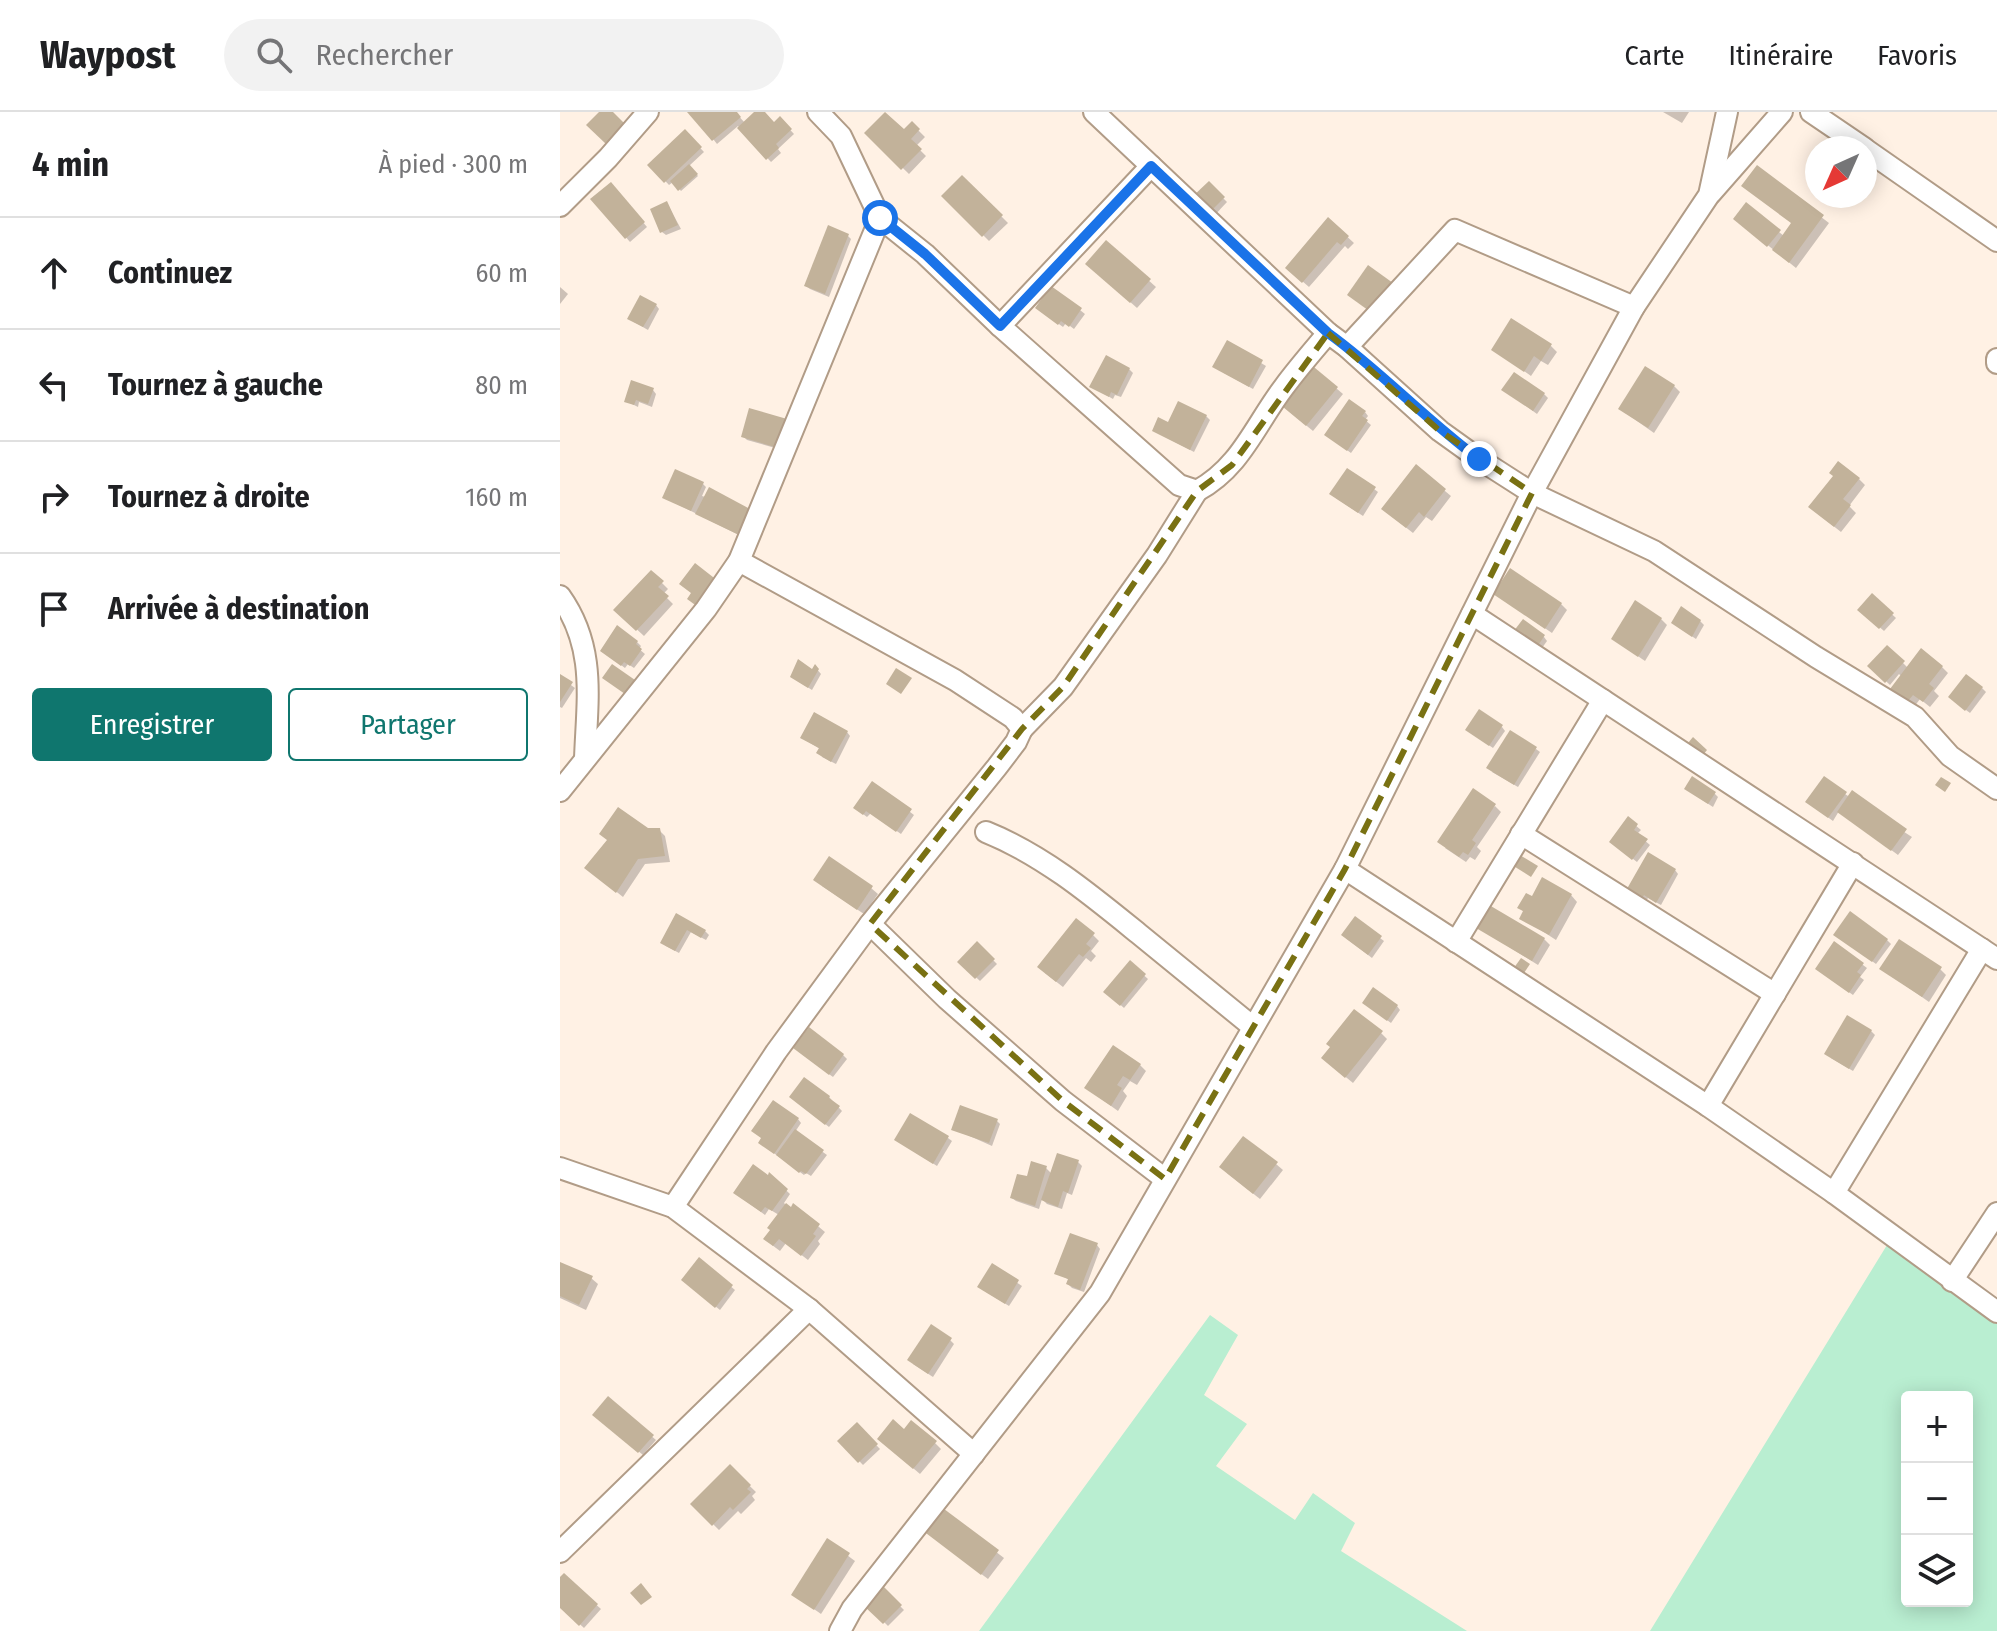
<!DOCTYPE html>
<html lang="fr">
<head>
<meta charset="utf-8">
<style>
	:root { --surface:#fff; --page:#f2f2f2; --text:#202124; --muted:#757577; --line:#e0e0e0; --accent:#0f766e }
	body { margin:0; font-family:"Fira Sans Condensed",sans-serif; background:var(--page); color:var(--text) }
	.controls { position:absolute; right:24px; bottom:24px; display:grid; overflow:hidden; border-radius:8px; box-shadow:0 4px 20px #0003 }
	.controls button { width:72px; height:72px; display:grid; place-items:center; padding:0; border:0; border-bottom:2px solid var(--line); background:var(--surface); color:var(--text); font:40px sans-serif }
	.compass { position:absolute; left:1245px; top:24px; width:72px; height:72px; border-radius:50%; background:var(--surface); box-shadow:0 4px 20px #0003; rotate:225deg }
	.stop { position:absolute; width:24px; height:24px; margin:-18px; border:6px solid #1a73e8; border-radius:50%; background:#fff }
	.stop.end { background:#1a73e8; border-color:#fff; box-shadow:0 2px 8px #0008 }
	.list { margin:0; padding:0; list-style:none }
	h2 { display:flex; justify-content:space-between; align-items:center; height:104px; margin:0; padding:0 32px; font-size:34px }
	h2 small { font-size:26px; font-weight:400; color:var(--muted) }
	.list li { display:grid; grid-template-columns:52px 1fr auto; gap:24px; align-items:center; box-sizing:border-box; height:112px; padding:0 32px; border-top:2px solid var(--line) }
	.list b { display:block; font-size:30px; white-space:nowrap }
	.list em { font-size:26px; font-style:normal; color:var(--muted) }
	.actions { display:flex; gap:16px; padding:24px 32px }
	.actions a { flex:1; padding:18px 0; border:2px solid var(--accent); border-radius:8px; text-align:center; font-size:28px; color:var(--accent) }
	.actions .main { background:var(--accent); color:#fff }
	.icon { flex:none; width:44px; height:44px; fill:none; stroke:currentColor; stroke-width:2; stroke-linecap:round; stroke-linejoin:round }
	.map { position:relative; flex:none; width:1437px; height:1519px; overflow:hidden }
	header { display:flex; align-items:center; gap:48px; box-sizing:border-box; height:112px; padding:0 40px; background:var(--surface); border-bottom:2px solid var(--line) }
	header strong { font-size:38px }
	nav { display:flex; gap:44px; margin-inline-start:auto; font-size:28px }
	.search { width:560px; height:72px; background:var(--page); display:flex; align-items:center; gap:20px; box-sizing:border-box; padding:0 28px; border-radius:44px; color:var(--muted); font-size:30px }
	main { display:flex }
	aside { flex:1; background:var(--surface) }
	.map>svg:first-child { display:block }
	.green { fill:#b9eed1; fill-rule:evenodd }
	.shadow { fill:#0003 }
	.building { fill:#c2b29a }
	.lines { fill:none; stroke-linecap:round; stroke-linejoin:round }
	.street-casing { stroke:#b19c87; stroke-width:24 }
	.street { stroke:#fff; stroke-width:20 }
	.route { stroke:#1a73e8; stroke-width:10 }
	.marked { fill:none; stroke:#797113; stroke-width:6; stroke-dasharray:16 10; stroke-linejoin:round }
</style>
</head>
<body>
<header>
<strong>Waypost</strong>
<div class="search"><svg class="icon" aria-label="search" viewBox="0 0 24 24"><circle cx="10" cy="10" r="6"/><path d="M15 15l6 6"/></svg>Rechercher</div>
<nav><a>Carte</a><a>Itinéraire</a><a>Favoris</a></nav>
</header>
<main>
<aside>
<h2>4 min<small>À pied · 300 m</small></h2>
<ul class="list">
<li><svg class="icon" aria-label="ahead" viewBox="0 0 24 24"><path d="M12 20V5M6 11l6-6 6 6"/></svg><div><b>Continuez</b></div><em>60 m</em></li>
<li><svg class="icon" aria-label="left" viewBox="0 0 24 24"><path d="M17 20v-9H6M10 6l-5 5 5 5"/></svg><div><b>Tournez à gauche</b></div><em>80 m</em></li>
<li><svg class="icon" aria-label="right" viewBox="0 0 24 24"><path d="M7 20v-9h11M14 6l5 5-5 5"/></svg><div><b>Tournez à droite</b></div><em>160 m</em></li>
<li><svg class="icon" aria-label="arrive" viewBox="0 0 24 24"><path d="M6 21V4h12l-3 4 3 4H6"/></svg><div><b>Arrivée à destination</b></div></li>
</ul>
<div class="actions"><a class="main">Enregistrer</a><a>Partager</a></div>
</aside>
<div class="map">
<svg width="1437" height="1519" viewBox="0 0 1437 1519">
	<rect width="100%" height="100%" fill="#fff1e4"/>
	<g class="green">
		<path d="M1327 1133 1437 1209V1519H1090ZM1347 1285H1407V1489H1347Z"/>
		<polygon points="650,1203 678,1223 644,1283 687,1312 656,1354 735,1408 753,1381 795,1411 781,1439 907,1519 419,1519"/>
	</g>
	<g class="shadow">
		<polygon points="132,0 175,0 185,11 197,0 203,0 214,12 220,7 234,22 218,37 221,41 211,50 178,14 157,32"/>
		<polygon points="1103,0 1129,0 1122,11"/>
		<polygon points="352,12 365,25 356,34 366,44 349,62 307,21 344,20"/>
		<polygon points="125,20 144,40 129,54 138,64 121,79 113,70 109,73 90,53"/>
		<polygon points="1197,56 1269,111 1236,156 1179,110 1219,120 1224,124 1233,112"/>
		<polygon points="402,65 448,111 429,129 384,84"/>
		<polygon points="51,72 87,115 70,130 33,87"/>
		<polygon points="649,72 667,90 653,105"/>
		<polygon points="107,91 121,117 106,123 102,120"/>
		<polygon points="769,108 794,131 788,137 785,134 749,175 734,162"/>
		<polygon points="288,124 291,127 269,185 250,177 246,174"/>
		<polygon points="546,130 596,175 577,196 534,158"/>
		<polygon points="0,175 8,182 0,192"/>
		<polygon points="492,176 525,202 514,217 506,211 503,215 481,199"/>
		<polygon points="96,193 99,197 88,218 74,210"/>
		<polygon points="668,231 706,254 693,277 659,258"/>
		<polygon points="991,234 997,240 988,253 981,249 971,264 934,238"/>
		<polygon points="749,253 783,282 753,319 725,296"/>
		<polygon points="569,257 573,261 561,285 555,283 553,287 532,275"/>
		<polygon points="1114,274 1120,280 1094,321 1060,297"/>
		<polygon points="93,278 96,282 92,295 79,290 78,295 66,289"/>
		<polygon points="948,281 984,282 988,286 977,302"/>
		<polygon points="805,300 808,304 805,308 811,313 791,341 770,326"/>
		<polygon points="646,304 650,308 634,340 594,319"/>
		<polygon points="226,309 222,338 187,328 183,324"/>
		<polygon points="856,355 891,384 872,409 866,405 853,421 830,403"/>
		<polygon points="1299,367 1305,373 1289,394 1296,401 1281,420 1257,401"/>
		<polygon points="143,372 146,375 142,384 189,398 181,424 105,386"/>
		<polygon points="814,377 818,380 803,404 776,386"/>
		<polygon points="91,460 108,477 103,482 113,492 84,524 56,498"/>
		<polygon points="1312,484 1336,506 1324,519 1300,498"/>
		<polygon points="942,487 1001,492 1007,498 992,521"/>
		<polygon points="1101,507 1107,513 1085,549 1053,527"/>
		<polygon points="1140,509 1144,513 1136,527 1118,515"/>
		<polygon points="984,525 987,529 977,543 956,528"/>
		<polygon points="77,530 81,534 79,537 85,542 74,556 68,552 65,556 46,542"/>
		<polygon points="1327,535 1348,556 1382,555 1388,561 1374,579 1379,584 1370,595 1360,587 1354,595 1339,583 1342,565 1339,562 1330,573 1310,554"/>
		<polygon points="255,555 261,562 252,578 236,568 252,560"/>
		<polygon points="0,565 15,576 2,596 0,595"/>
		<polygon points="1422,576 1426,580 1410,601 1394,589"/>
		<polygon points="942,615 945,619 933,636 911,621"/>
		<polygon points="287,620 290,624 276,652 262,645 260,637 242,626"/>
		<polygon points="976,637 980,640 958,675 932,660"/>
		<polygon points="313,672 354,703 341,722 311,701 307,705 299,699"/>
		<polygon points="1130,680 1155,682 1158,685 1153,695"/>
		<polygon points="1285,682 1352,725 1338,743 1279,699 1273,709 1252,694"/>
		<polygon points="935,694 941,700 917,735 921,739 915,748 910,745 906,750 885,736"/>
		<polygon points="1068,707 1081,718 1077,722 1090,733 1077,750 1055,733"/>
		<polygon points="88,718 99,718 105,724 110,750 85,752 63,785 33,761"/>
		<polygon points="1115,758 1118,762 1101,793 1088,786 1083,793 1066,782"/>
		<polygon points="262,774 311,776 318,782 304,802"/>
		<polygon points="1011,783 1017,790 996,828 962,806 965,801 960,796 972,787"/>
		<polygon points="117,804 145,819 149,823 146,828 131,820 119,841 106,834 102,830"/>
		<polygon points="914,813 984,827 990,833 978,853"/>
		<polygon points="533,823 539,829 531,839 536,844 531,850 526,846 503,875 485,861"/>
		<polygon points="820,826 824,829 812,846 787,827"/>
		<polygon points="1280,826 1327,828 1331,832 1316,852"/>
		<polygon points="417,832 437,852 420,869 400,850"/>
		<polygon points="1275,832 1307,856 1300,865 1304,868 1293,883 1261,860"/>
		<polygon points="570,851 588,867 564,896 546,880"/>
		<polygon points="1322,857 1380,857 1386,863 1369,890"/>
		<polygon points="808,894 837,894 840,898 831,911"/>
		<polygon points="1311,919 1315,923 1293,959 1271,946"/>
		<polygon points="821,921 827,927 793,971 770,952"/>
		<polygon points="239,940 283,943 287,947 273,965"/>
		<polygon points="580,953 586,959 577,973 570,969 563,979 567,984 558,999 526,976"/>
		<polygon points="269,985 282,999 269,1015 235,988"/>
		<polygon points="238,1007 241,1011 235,1020 267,1043 251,1064 246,1061 244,1063 204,1034"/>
		<polygon points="437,1009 440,1012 432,1034 394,1017"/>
		<polygon points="388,1026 392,1029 377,1054 336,1028"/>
		<polygon points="518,1050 522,1054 512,1083 507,1081 502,1097 487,1092 482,1087 479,1097 456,1089 452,1086 486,1056 492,1062"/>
		<polygon points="716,1052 723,1058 700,1087 667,1061"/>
		<polygon points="210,1063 230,1082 224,1091 231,1098 234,1094 265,1120 258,1129 260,1132 248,1148 226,1131 220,1139 212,1133 219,1103 209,1097 205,1103 179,1084"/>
		<polygon points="537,1133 540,1137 524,1180 512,1176 508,1172 510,1168 496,1161"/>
		<polygon points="139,1148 175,1178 160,1198 127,1171"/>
		<polygon points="0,1152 31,1166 38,1172 26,1198 0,1186"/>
		<polygon points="432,1154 462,1174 449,1194 423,1178"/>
		<polygon points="390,1228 394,1232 373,1265 353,1252"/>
		<polygon points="48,1287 96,1328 83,1343 38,1306"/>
		<polygon points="297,1313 320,1337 303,1353 280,1329"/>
		<polygon points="345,1319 375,1331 381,1337 360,1362 326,1333"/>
		<polygon points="170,1355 196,1380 192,1384 195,1388 181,1402 178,1399 159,1418 133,1392"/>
		<polygon points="377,1394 444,1446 428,1467 367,1421"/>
		<polygon points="268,1429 295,1449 261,1502 234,1483"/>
		<polygon points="4,1464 41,1497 24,1516 0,1494 0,1468"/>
		<polygon points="323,1477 344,1498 328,1514 307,1493"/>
	</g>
	<g class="building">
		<polygon points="39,0 53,0 65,12 46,32 26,13"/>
		<polygon points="127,0 177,0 181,5 152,29"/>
		<polygon points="194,0 205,0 214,10 220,4 232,17 216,32 219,36 206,48 177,16"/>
		<polygon points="325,0 344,17 352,9 360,17 351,27 362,37 341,58 304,21"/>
		<polygon points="125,17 142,35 104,71 87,53"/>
		<polygon points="129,52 138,62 118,79 110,69"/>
		<polygon points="1197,53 1264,103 1229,151 1212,138 1231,111 1181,74"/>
		<polygon points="402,63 443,103 422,125 381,84"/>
		<polygon points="649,69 665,85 648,102 631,86"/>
		<polygon points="51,70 85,110 65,127 30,87"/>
		<polygon points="107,89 118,113 100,121 90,97"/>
		<polygon points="1186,90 1221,118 1207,135 1173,107"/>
		<polygon points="768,105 789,124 781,133 777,130 742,171 725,156"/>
		<polygon points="268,113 289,122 265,182 244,174"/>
		<polygon points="546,128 591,167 570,191 525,152"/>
		<polygon points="808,153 833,171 812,201 787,183"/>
		<polygon points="491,174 522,196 509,215 501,209 498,213 475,196"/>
		<polygon points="80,183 97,192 83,215 67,207"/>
		<polygon points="951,206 992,232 981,249 974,244 964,260 931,238"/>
		<polygon points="667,228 703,248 689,275 652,255"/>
		<polygon points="546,243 570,256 557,283 551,280 549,285 529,275"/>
		<polygon points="749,251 778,275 746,314 717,290"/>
		<polygon points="1085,254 1115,273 1088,316 1058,297"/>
		<polygon points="954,260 985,281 973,299 941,278"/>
		<polygon points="71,268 94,276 88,292 76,288 74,293 64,290"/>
		<polygon points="789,287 806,299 802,304 808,308 787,339 764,323"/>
		<polygon points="618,289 647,303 630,338 592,319 598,305 608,310"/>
		<polygon points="189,296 227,307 218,336 181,325"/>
		<polygon points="1278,349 1300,366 1283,387 1291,393 1274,415 1248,395 1273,364 1269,361"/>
		<polygon points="856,352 886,377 864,405 859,400 846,416 821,397"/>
		<polygon points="787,356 816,375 798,401 769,382"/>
		<polygon points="115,357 144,370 131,399 102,386"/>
		<polygon points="149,375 190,397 177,422 135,402"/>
		<polygon points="135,451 158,469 138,495 127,487 131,481 119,472"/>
		<polygon points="950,456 1002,491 985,517 933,482"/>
		<polygon points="91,458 104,469 98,475 109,484 76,519 53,498"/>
		<polygon points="1312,481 1334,501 1319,517 1297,498"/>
		<polygon points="1075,488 1102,506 1078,545 1051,527"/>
		<polygon points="1121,494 1141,508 1132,525 1111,511"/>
		<polygon points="963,507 985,523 973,541 950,524"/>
		<polygon points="57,513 78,529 76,532 82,537 70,554 64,550 61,554 40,539"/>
		<polygon points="1327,533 1345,549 1325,571 1307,554"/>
		<polygon points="1361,536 1383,554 1369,572 1374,576 1363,590 1353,583 1347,590 1330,577"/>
		<polygon points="238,547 252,557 255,552 259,557 248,576 230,565"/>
		<polygon points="52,552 75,568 65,582 42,566"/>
		<polygon points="336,556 352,566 341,582 326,572"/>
		<polygon points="0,562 13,570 0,590"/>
		<polygon points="1406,562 1423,575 1405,599 1388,585"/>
		<polygon points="919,597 943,613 929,634 905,618"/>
		<polygon points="254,600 288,619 271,650 256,641 259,636 240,626"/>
		<polygon points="950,618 977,635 954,673 926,656"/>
		<polygon points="1133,625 1147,638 1138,649 1123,637"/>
		<polygon points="1132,664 1156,680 1148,692 1124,677"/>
		<polygon points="1264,664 1287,680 1268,706 1245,690"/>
		<polygon points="1381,665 1391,671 1385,680 1375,673"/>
		<polygon points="312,669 352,697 336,720 306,699 303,703 293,696"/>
		<polygon points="913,676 936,692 912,728 916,731 908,743 903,740 899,745 877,730"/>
		<polygon points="1292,678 1347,717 1331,739 1277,700"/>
		<polygon points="58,695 88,716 100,716 105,744 78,747 56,781 24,756 47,728 39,722"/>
		<polygon points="1068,704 1078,712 1074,718 1088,727 1072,748 1049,730"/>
		<polygon points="1088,740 1116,757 1096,791 1084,783 1079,791 1064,782"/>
		<polygon points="958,742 978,754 971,765 952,753"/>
		<polygon points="269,744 313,774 297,798 253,768"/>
		<polygon points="982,765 1012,782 989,823 959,807 963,799 957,796 966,781 972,784"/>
		<polygon points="924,790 985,826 972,849 911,813"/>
		<polygon points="1290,799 1328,827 1312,850 1273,823"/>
		<polygon points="116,801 146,818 141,826 127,818 115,839 100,831"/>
		<polygon points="795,804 822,824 808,843 781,823"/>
		<polygon points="516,806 535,821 526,832 531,836 523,845 519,842 496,870 477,855"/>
		<polygon points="1339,827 1382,855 1362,885 1319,857"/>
		<polygon points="417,829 435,847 415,867 397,850"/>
		<polygon points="1274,829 1304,851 1297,860 1301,863 1289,881 1255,857"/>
		<polygon points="961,846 970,852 960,867 951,860"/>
		<polygon points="570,848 586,862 560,894 543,880"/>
		<polygon points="813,875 838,893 827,909 802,891"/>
		<polygon points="794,897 823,919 785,966 761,946 770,935 766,932"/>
		<polygon points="1287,903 1312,918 1289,957 1264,942"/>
		<polygon points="249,915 284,942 269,963 233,936"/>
		<polygon points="553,933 581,952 570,968 563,964 557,973 562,976 551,994 524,976"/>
		<polygon points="244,965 270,984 269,986 280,994 265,1013 229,985"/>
		<polygon points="213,988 239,1006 214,1042 198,1031 201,1026 191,1019"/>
		<polygon points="400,993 438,1007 429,1031 391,1018"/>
		<polygon points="350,1001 389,1024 373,1052 334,1028"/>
		<polygon points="235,1017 264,1038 246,1062 241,1059 239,1061 216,1043"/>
		<polygon points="683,1024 718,1050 693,1082 659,1055"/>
		<polygon points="497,1041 519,1048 508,1081 503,1079 498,1095 481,1088"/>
		<polygon points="471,1049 487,1054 475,1094 450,1086 457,1062 467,1064"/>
		<polygon points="193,1052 208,1063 209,1060 228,1077 212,1099 205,1095 201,1100 173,1081"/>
		<polygon points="226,1091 231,1095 233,1091 260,1112 253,1122 256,1124 241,1144 219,1127 213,1134 203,1127 210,1118 207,1116"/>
		<polygon points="510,1121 538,1131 520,1178 506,1172 508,1167 494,1162"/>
		<polygon points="139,1145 173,1173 155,1196 121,1168"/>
		<polygon points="0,1150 33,1164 19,1193 0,1184"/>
		<polygon points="432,1151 459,1168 445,1192 417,1175"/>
		<polygon points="371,1212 392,1226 368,1262 347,1248"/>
		<polygon points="48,1284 94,1323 78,1341 32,1303"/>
		<polygon points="333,1307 344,1317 351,1308 377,1329 353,1357 317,1327"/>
		<polygon points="297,1310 318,1332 298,1351 277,1329"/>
		<polygon points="170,1352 191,1373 187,1377 191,1380 173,1398 170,1395 152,1414 130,1392"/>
		<polygon points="376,1391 439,1438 421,1463 358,1415"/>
		<polygon points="267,1426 290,1441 254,1498 231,1483"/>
		<polygon points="4,1461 38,1492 19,1514 0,1496 0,1465"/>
		<polygon points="81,1471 92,1485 81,1493 70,1481"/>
		<polygon points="323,1474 342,1493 323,1512 304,1494"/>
	</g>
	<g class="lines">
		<defs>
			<g id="street">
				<polyline points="258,0 281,24 320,106 365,142 440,214"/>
				<polyline points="534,0 768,221 787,235 880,319 919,347 972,381 1094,439 1256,545 1355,605 1390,644 1437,677"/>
				<polyline points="1251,0 1304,36"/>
				<polyline points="1305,37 1437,129"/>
				<path d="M591 54 440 214 619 373 637 379C681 355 695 313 724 275 738 256 753 239 768 221"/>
				<polyline points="1151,81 1222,0"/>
				<polyline points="0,94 48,46 88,0"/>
				<polyline points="787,235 895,118 1074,195"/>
				<polyline points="1437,247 1437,251"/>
				<path d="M0 484C37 536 27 588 25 647"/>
				<polyline points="912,502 1437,847"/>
				<polyline points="462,617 503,575 597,443 637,379"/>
				<polyline points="0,679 146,497 179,449 320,106"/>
				<path d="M426 720C483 743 531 783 579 822 617 853 655 884 693 915"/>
				<polyline points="961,722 1215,882"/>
				<polyline points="785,757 1148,994 1274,1081 1437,1200"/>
				<polyline points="310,812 387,887 503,989 605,1067"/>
				<polyline points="896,830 1043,588"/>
				<polyline points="1148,994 1293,751"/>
				<polyline points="0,1056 113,1095 249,1197 414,1342"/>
				<polyline points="1274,1081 1422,837"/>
				<polyline points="113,1095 216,940 310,812 437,655 456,630 462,617 453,606 395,568 179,449"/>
				<polyline points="1392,1169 1437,1101"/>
				<polyline points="0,1440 249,1197"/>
				<polyline points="280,1519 292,1497 540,1181 785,757 972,381 1074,195 1149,83 1167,0"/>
			</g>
		</defs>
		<use href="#street" class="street-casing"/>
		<use href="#street" class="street"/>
	</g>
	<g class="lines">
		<path class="route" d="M320 106 365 142 440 214 591 54 768 221C821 259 866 308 919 347"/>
	</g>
	<path class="marked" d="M768 221 880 319 972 381 785 757 605 1067 503 989 310 812 462 617 503 575 637 379 672 353Z"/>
</svg>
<div class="controls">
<button>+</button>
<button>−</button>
<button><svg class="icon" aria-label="layers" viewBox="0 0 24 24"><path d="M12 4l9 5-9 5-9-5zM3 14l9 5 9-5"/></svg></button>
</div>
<svg class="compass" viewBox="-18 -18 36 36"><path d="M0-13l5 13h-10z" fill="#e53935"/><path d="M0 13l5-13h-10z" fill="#757577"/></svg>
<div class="stop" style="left:320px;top:106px"></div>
<div class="stop end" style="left:919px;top:347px"></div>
</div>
</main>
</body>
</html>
